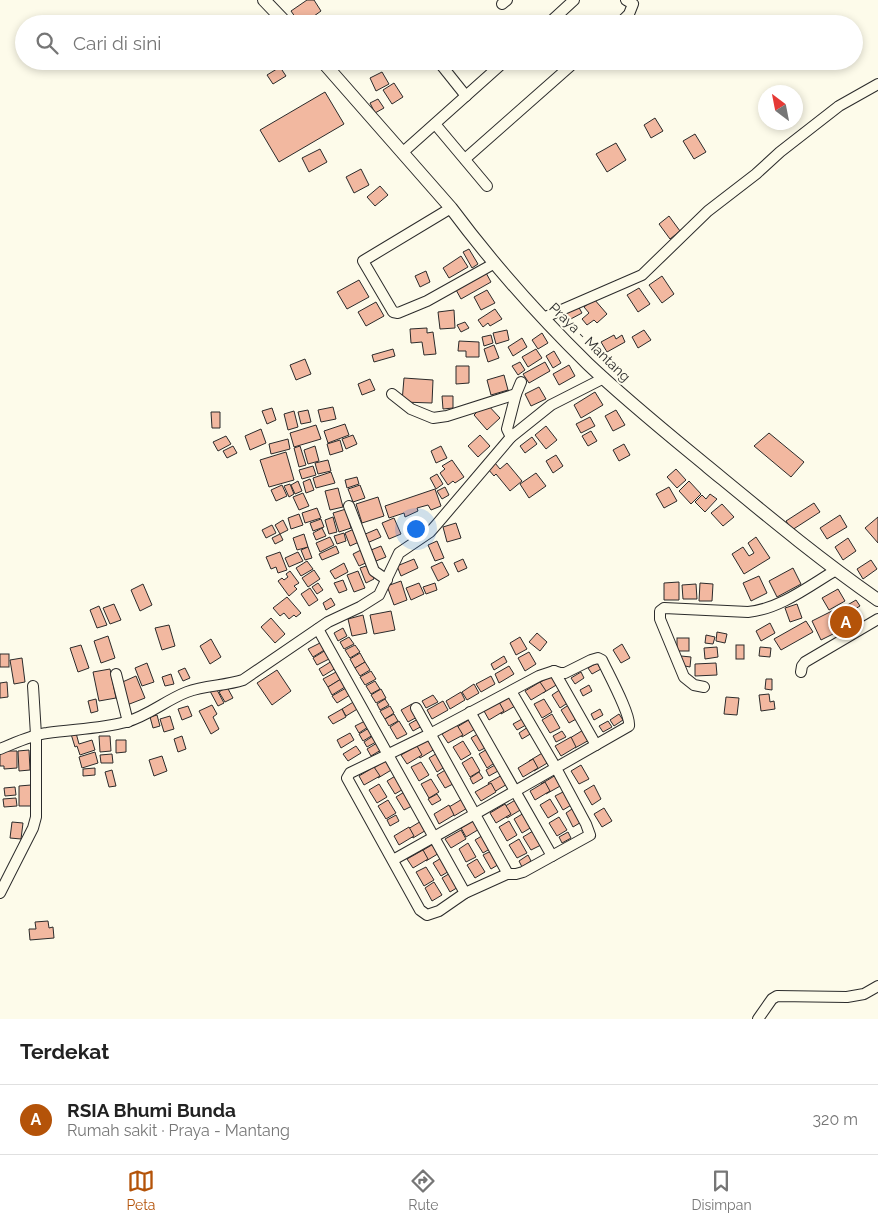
<!DOCTYPE html>
<html lang="id">
<head>
<meta charset="utf-8">
<style>
	:root { --surface:#fff; --page:#f6f6f6; --text:#222; --muted:#767676; --line:#e0e0e0; --accent:#b45309 }
	body { margin:0; font-family:Raleway,sans-serif; background:var(--page); color:var(--text) }
	.compass { position:absolute; left:758px; top:85px; width:45px; height:45px; border-radius:50%; background:var(--surface); box-shadow:0 2px 8px #0003; rotate:328deg }
	.you { position:absolute; left:415px; top:528px; width:18px; height:18px; margin:-12px; border:4px solid #fff; border-radius:50%; background:#1a73e8; box-shadow:0 0 0 8px #1a73e833 }
	.badge { display:grid; place-items:center; width:32px; height:32px; border-radius:50%; background:var(--accent); color:#fff; font-size:16px; font-weight:700 }
	.pin { position:absolute; translate:-50% -50%; border:2px solid #fff; box-shadow:0 1px 5px #0006 }
	.list { margin:0; padding:0; list-style:none }
	h2 { display:flex; justify-content:space-between; align-items:center; height:65px; margin:0; padding:0 20px; font-size:21px }
	h2 small { font-size:16px; font-weight:400; color:var(--muted) }
	.list li { display:grid; grid-template-columns:32px 1fr auto; gap:15px; align-items:center; box-sizing:border-box; height:70px; padding:0 20px; border-top:1px solid var(--line) }
	.list b { display:block; font-size:19px; white-space:nowrap }
	.list p { margin:0; font-size:16px; white-space:nowrap; color:var(--muted) }
	.list em { font-size:16px; font-style:normal; color:var(--muted) }
	.icon { flex:none; width:28px; height:28px; fill:none; stroke:currentColor; stroke-width:2; stroke-linecap:round; stroke-linejoin:round }
	.map { position:relative; flex:none; width:878px; height:1019px; overflow:hidden }
	.search { position:absolute; background:var(--surface); box-shadow:0 2px 8px #0003; left:15px; right:15px; top:15px; height:55px; display:flex; align-items:center; gap:12px; box-sizing:border-box; padding:0 18px; border-radius:28px; color:var(--muted); font-size:19px }
	.sheet { height:135px; background:var(--surface) }
	nav { display:flex; justify-content:space-around; align-items:center; box-sizing:border-box; height:70px; border-top:1px solid var(--line); background:var(--surface); font-size:14px; color:var(--muted) }
	nav a { display:grid; justify-items:center; gap:2px }
	nav .on { color:var(--accent) }
	.map>svg:first-child { display:block }
	.building { fill:#f2b8a0; stroke:#2b2b2b }
	.lines { fill:none; stroke-linecap:round; stroke-linejoin:round }
	.minor-casing { stroke:#2b2b2b; stroke-width:12 }
	.major-casing { stroke:#2b2b2b; stroke-width:14 }
	.minor { stroke:#fdfbea; stroke-width:10 }
	.major { stroke:#fdfbea; stroke-width:12 }
	.labels { text-anchor:middle; dominant-baseline:central; stroke-width:4; stroke-linejoin:round; paint-order:stroke }
	.street-label { font-size:14px; fill:#2b2b2b; stroke:#fdfbea }
</style>
</head>
<body>
<div class="map">
<svg width="878" height="1019" viewBox="0 0 878 1019">
	<rect width="100%" height="100%" fill="#fdfbea"/>
	<g class="building">
		<polygon points="307,0 314,0 321,11 303,24 300,24 291,11"/>
		<polygon points="280,67 286,76 273,84 267,75"/>
		<polygon points="382,72 389,84 376,91 370,78"/>
		<polygon points="394,83 403,97 392,104 383,90"/>
		<polygon points="325,92 344,124 279,162 260,130"/>
		<polygon points="378,99 384,108 375,113 370,103"/>
		<polygon points="655,118 663,131 651,138 644,125"/>
		<polygon points="695,134 706,152 694,159 683,141"/>
		<polygon points="616,143 626,160 607,172 596,154"/>
		<polygon points="320,149 327,162 309,172 302,158"/>
		<polygon points="361,169 369,185 354,193 346,177"/>
		<polygon points="380,186 388,195 375,206 367,197"/>
		<polygon points="669,216 680,231 670,239 659,224"/>
		<polygon points="469,249 478,264 472,268 463,252"/>
		<polygon points="461,256 468,267 449,278 443,268"/>
		<polygon points="426,271 430,282 420,287 415,276"/>
		<polygon points="485,271 491,282 461,299 455,288"/>
		<polygon points="662,276 674,294 662,303 649,285"/>
		<polygon points="359,280 369,297 347,309 337,292"/>
		<polygon points="639,288 650,304 638,312 627,295"/>
		<polygon points="487,290 495,303 481,310 474,297"/>
		<polygon points="594,299 607,314 597,323 594,320 587,325 582,319 589,313 584,307"/>
		<polygon points="376,302 384,316 366,326 358,312"/>
		<polygon points="577,304 582,313 567,321 563,313"/>
		<polygon points="495,309 502,319 490,326 488,323 483,327 478,320"/>
		<polygon points="454,310 455,328 440,329 438,312"/>
		<polygon points="465,322 469,328 461,332 457,325"/>
		<polygon points="427,328 427,333 433,332 436,354 424,355 422,342 411,343 410,329"/>
		<polygon points="507,330 509,340 496,344 493,333"/>
		<polygon points="644,330 651,340 638,348 632,337"/>
		<polygon points="542,333 548,343 538,349 532,340"/>
		<polygon points="491,335 493,343 484,346 482,337"/>
		<polygon points="614,335 616,339 622,335 625,342 607,352 601,342"/>
		<polygon points="522,338 527,347 513,356 508,347"/>
		<polygon points="459,341 479,342 479,357 466,357 466,351 458,351"/>
		<polygon points="494,345 499,358 488,362 484,349"/>
		<polygon points="393,349 395,356 374,362 372,355"/>
		<polygon points="536,349 542,358 528,367 522,357"/>
		<polygon points="554,351 561,363 553,368 546,356"/>
		<polygon points="305,359 311,374 296,380 290,365"/>
		<polygon points="520,362 525,370 518,375 512,366"/>
		<polygon points="545,362 550,371 529,383 523,374"/>
		<polygon points="569,365 575,376 559,385 553,374"/>
		<polygon points="456,366 469,366 469,383 456,384"/>
		<polygon points="504,375 508,390 491,395 487,380"/>
		<polygon points="404,378 433,380 432,403 402,402"/>
		<polygon points="370,379 375,390 362,395 358,384"/>
		<polygon points="539,387 546,399 531,406 525,394"/>
		<polygon points="595,392 603,405 581,418 574,405"/>
		<polygon points="442,396 453,396 453,408 443,409"/>
		<polygon points="486,403 500,418 487,430 474,415"/>
		<polygon points="333,407 336,419 321,422 318,410"/>
		<polygon points="272,408 276,420 267,424 262,411"/>
		<polygon points="308,410 311,422 301,424 298,412"/>
		<polygon points="616,410 625,425 613,431 605,416"/>
		<polygon points="294,411 298,427 288,430 284,414"/>
		<polygon points="211,412 220,412 220,428 212,428"/>
		<polygon points="590,417 595,426 581,433 576,424"/>
		<polygon points="345,424 349,435 328,443 324,431"/>
		<polygon points="316,425 321,439 294,447 290,433"/>
		<polygon points="546,426 557,440 546,449 535,435"/>
		<polygon points="261,429 266,443 250,450 245,436"/>
		<polygon points="591,431 597,441 588,446 582,436"/>
		<polygon points="769,433 804,462 791,477 754,446"/>
		<polygon points="353,435 357,444 346,449 342,439"/>
		<polygon points="480,435 490,446 478,457 468,446"/>
		<polygon points="226,436 231,444 218,451 213,442"/>
		<polygon points="532,437 537,444 525,453 520,446"/>
		<polygon points="288,439 290,449 271,454 269,444"/>
		<polygon points="340,440 343,451 330,455 327,444"/>
		<polygon points="624,444 630,455 619,461 613,450"/>
		<polygon points="233,446 237,453 227,458 223,451"/>
		<polygon points="300,446 306,465 299,467 294,448"/>
		<polygon points="315,446 319,461 308,464 304,450"/>
		<polygon points="441,446 447,458 436,463 431,451"/>
		<polygon points="286,452 294,480 269,487 260,460"/>
		<polygon points="556,455 563,466 553,473 546,461"/>
		<polygon points="328,460 331,471 318,474 315,463"/>
		<polygon points="452,460 464,477 455,483 453,481 448,485 440,473 445,469 442,466"/>
		<polygon points="495,463 500,469 507,463 522,481 510,491 496,474 494,476 488,469"/>
		<polygon points="313,466 316,475 302,479 299,470"/>
		<polygon points="676,469 686,480 677,488 667,477"/>
		<polygon points="331,472 335,483 316,488 313,478"/>
		<polygon points="536,473 546,486 529,498 520,484"/>
		<polygon points="437,474 443,484 436,489 430,478"/>
		<polygon points="357,477 359,484 347,488 345,480"/>
		<polygon points="310,479 314,490 306,493 303,482"/>
		<polygon points="298,481 302,491 295,494 291,485"/>
		<polygon points="689,481 701,494 691,504 679,491"/>
		<polygon points="290,484 294,494 289,497 284,486"/>
		<polygon points="282,485 287,496 276,501 271,490"/>
		<polygon points="360,485 365,498 353,502 348,489"/>
		<polygon points="445,487 449,495 442,499 437,491"/>
		<polygon points="669,487 677,501 664,508 656,494"/>
		<polygon points="338,488 343,507 330,510 325,491"/>
		<polygon points="435,489 441,506 431,510 428,505 417,508 418,511 405,517 404,513 389,518 385,506"/>
		<polygon points="303,493 309,506 299,510 293,497"/>
		<polygon points="710,494 717,499 705,512 695,502 702,495 706,499"/>
		<polygon points="378,497 384,516 362,523 356,504"/>
		<polygon points="814,503 820,512 792,530 786,521"/>
		<polygon points="722,504 734,517 723,526 711,513"/>
		<polygon points="317,508 321,518 305,523 302,513"/>
		<polygon points="346,509 351,528 339,532 333,513"/>
		<polygon points="299,514 303,525 291,529 288,518"/>
		<polygon points="840,515 847,527 827,539 820,528"/>
		<polygon points="333,517 337,532 329,534 325,520"/>
		<polygon points="878,517 878,543 865,528"/>
		<polygon points="394,518 401,534 389,539 382,523"/>
		<polygon points="321,519 324,527 313,531 310,523"/>
		<polygon points="283,520 288,530 280,534 275,525"/>
		<polygon points="456,523 461,538 447,542 443,527"/>
		<polygon points="272,525 276,533 266,538 262,530"/>
		<polygon points="322,528 326,536 316,540 313,533"/>
		<polygon points="354,529 359,542 350,546 345,533"/>
		<polygon points="377,529 381,537 367,543 363,535"/>
		<polygon points="344,533 346,541 337,544 334,536"/>
		<polygon points="280,534 283,540 275,544 272,538"/>
		<polygon points="304,534 308,547 297,550 293,538"/>
		<polygon points="330,537 334,545 320,552 316,543"/>
		<polygon points="756,537 770,558 744,574 732,554 743,547 749,556 754,553 748,543"/>
		<polygon points="848,538 856,551 843,560 835,547"/>
		<polygon points="437,541 444,558 435,561 428,545"/>
		<polygon points="336,546 339,553 322,560 319,554"/>
		<polygon points="381,546 386,557 376,561 371,550"/>
		<polygon points="308,547 312,558 305,560 301,550"/>
		<polygon points="363,549 368,562 359,566 353,554"/>
		<polygon points="280,552 287,570 278,573 276,567 271,569 266,557"/>
		<polygon points="298,552 303,561 289,567 285,558"/>
		<polygon points="414,559 418,568 401,576 397,566"/>
		<polygon points="463,559 467,568 458,572 454,563"/>
		<polygon points="871,560 877,569 863,579 857,569"/>
		<polygon points="307,561 313,569 301,576 296,568"/>
		<polygon points="442,562 449,575 438,581 431,567"/>
		<polygon points="344,563 348,572 335,579 330,571"/>
		<polygon points="369,565 374,579 366,583 360,568"/>
		<polygon points="793,568 801,584 777,597 769,581"/>
		<polygon points="314,570 320,579 308,587 302,578"/>
		<polygon points="290,571 299,583 294,586 297,589 289,596 278,581 282,578 284,580 288,577 286,574"/>
		<polygon points="358,571 365,588 354,592 347,575"/>
		<polygon points="759,576 767,593 751,601 743,583"/>
		<polygon points="343,580 347,590 339,593 334,583"/>
		<polygon points="401,581 407,600 394,605 387,586"/>
		<polygon points="679,582 679,600 664,600 664,583"/>
		<polygon points="318,583 323,590 317,594 312,587"/>
		<polygon points="419,583 424,594 411,600 406,588"/>
		<polygon points="435,583 437,590 426,594 423,587"/>
		<polygon points="700,583 713,584 712,601 699,601"/>
		<polygon points="143,584 152,605 140,611 131,590"/>
		<polygon points="696,584 697,599 683,599 682,585"/>
		<polygon points="310,588 318,600 309,606 301,594"/>
		<polygon points="838,589 845,601 829,610 822,598"/>
		<polygon points="287,597 301,613 296,617 294,615 289,619 284,613 280,616 273,608"/>
		<polygon points="331,598 335,605 326,610 323,603"/>
		<polygon points="856,600 860,606 848,613 844,607"/>
		<polygon points="114,604 121,620 110,624 103,608"/>
		<polygon points="797,604 802,618 790,622 785,608"/>
		<polygon points="99,606 107,625 97,628 90,610"/>
		<polygon points="391,611 395,630 374,634 370,615"/>
		<polygon points="832,611 841,630 821,640 812,621"/>
		<polygon points="363,615 367,633 352,636 348,619"/>
		<polygon points="271,618 285,634 275,643 261,627"/>
		<polygon points="806,621 813,632 781,650 774,639"/>
		<polygon points="770,623 775,633 761,641 756,631"/>
		<polygon points="169,625 175,646 162,650 155,628"/>
		<polygon points="343,628 347,636 338,641 334,633"/>
		<polygon points="717,632 727,634 725,643 716,641"/>
		<polygon points="537,633 547,642 540,651 529,642"/>
		<polygon points="706,635 715,637 713,644 705,643"/>
		<polygon points="108,636 115,658 101,663 94,641"/>
		<polygon points="349,637 354,644 344,649 340,642"/>
		<polygon points="520,637 527,649 516,655 510,643"/>
		<rect x="677" y="638" width="12" height="13"/>
		<polygon points="211,639 221,657 210,664 200,646"/>
		<polygon points="322,642 326,649 313,657 308,649"/>
		<polygon points="622,644 630,658 621,663 613,650"/>
		<polygon points="81,645 89,668 78,672 70,648"/>
		<polygon points="355,645 360,652 350,658 345,650"/>
		<rect x="736" y="645" width="8" height="14"/>
		<polygon points="717,647 718,657 705,659 704,648"/>
		<polygon points="760,647 771,648 770,657 759,656"/>
		<polygon points="326,650 331,658 317,665 313,658"/>
		<polygon points="529,652 536,664 525,671 518,658"/>
		<polygon points="360,653 365,662 355,668 350,659"/>
		<rect x="0" y="654" width="9" height="13"/>
		<polygon points="504,656 507,662 494,670 491,664"/>
		<polygon points="681,656 691,657 690,667 680,665"/>
		<polygon points="22,658 25,682 14,684 10,660"/>
		<polygon points="332,661 336,668 323,676 319,669"/>
		<polygon points="365,662 370,670 360,676 355,668"/>
		<polygon points="147,663 154,682 142,686 135,668"/>
		<polygon points="597,663 601,669 592,674 588,668"/>
		<polygon points="716,663 717,675 695,676 695,664"/>
		<polygon points="509,666 514,674 499,683 495,674"/>
		<polygon points="185,668 190,678 183,681 178,671"/>
		<polygon points="110,669 116,698 99,701 93,672"/>
		<polygon points="277,670 291,691 272,705 257,683"/>
		<polygon points="371,671 376,679 365,685 360,677"/>
		<polygon points="336,672 341,679 328,687 323,679"/>
		<polygon points="581,672 584,678 575,684 571,678"/>
		<polygon points="171,674 174,684 165,686 162,677"/>
		<polygon points="553,675 558,684 543,693 537,684"/>
		<polygon points="136,676 145,698 127,705 118,684"/>
		<polygon points="491,676 495,684 481,692 476,684"/>
		<polygon points="341,679 345,687 332,695 328,687"/>
		<polygon points="766,679 772,679 772,690 765,689"/>
		<polygon points="375,681 380,689 371,694 366,686"/>
		<polygon points="7,682 8,697 0,698 0,683"/>
		<polygon points="540,682 546,691 531,700 525,691"/>
		<polygon points="474,684 479,693 467,700 462,692"/>
		<polygon points="589,685 592,691 583,696 580,690"/>
		<polygon points="227,687 233,698 225,702 219,692"/>
		<polygon points="216,688 224,703 218,706 210,691"/>
		<polygon points="346,688 350,695 337,703 332,696"/>
		<polygon points="381,689 386,698 376,703 371,695"/>
		<polygon points="561,689 569,702 560,708 552,695"/>
		<polygon points="461,692 465,700 450,709 446,701"/>
		<polygon points="769,694 770,702 774,701 775,709 761,711 759,695"/>
		<polygon points="433,695 438,702 426,708 422,701"/>
		<polygon points="511,696 517,705 501,714 496,705"/>
		<polygon points="726,697 739,698 737,715 724,714"/>
		<polygon points="96,699 98,711 91,713 88,701"/>
		<polygon points="385,699 389,705 380,710 377,704"/>
		<polygon points="544,699 552,712 542,718 534,704"/>
		<polygon points="355,701 359,708 346,716 342,709"/>
		<polygon points="443,701 448,710 432,719 427,710"/>
		<polygon points="499,702 504,711 489,720 484,711"/>
		<polygon points="412,704 419,716 408,722 401,710"/>
		<polygon points="570,704 578,718 569,723 561,710"/>
		<polygon points="212,705 217,714 213,717 219,729 211,734 199,711"/>
		<polygon points="188,706 192,716 182,720 178,709"/>
		<polygon points="390,706 394,713 385,719 380,711"/>
		<polygon points="342,709 346,717 333,724 328,717"/>
		<polygon points="600,709 603,715 594,720 591,714"/>
		<polygon points="394,714 398,721 389,726 385,719"/>
		<polygon points="552,714 560,728 550,733 542,720"/>
		<polygon points="619,714 623,720 614,726 610,720"/>
		<polygon points="157,715 160,726 153,728 150,717"/>
		<polygon points="170,716 174,729 164,732 160,719"/>
		<polygon points="472,718 477,728 462,737 457,727"/>
		<polygon points="418,719 422,726 413,731 409,724"/>
		<polygon points="522,719 526,725 517,730 513,724"/>
		<polygon points="365,721 368,727 359,733 355,726"/>
		<polygon points="399,721 407,734 397,739 390,727"/>
		<polygon points="608,721 612,727 603,732 599,726"/>
		<polygon points="457,725 463,735 448,743 442,734"/>
		<polygon points="528,727 532,733 522,739 519,733"/>
		<polygon points="369,728 373,735 363,741 359,734"/>
		<polygon points="585,729 591,739 575,748 570,738"/>
		<polygon points="562,731 566,737 556,742 553,736"/>
		<polygon points="481,732 489,746 479,751 471,738"/>
		<polygon points="76,733 79,744 92,740 95,750 80,755 77,746 75,747 71,734"/>
		<polygon points="350,733 354,740 341,748 337,740"/>
		<polygon points="99,736 110,736 111,751 100,752"/>
		<polygon points="182,736 186,749 178,752 174,739"/>
		<polygon points="373,736 376,742 367,747 364,742"/>
		<polygon points="571,737 576,747 561,756 555,746"/>
		<polygon points="429,739 435,749 420,758 414,748"/>
		<polygon points="116,740 126,740 126,752 116,753"/>
		<polygon points="463,741 471,754 461,760 453,747"/>
		<polygon points="377,743 381,750 371,756 367,749"/>
		<polygon points="356,746 361,753 348,761 343,754"/>
		<polygon points="417,746 422,755 407,764 401,755"/>
		<polygon points="489,748 496,762 487,768 479,754"/>
		<polygon points="29,750 30,770 19,771 18,751"/>
		<polygon points="4,751 17,751 17,768 4,769 4,766 0,766 0,753"/>
		<polygon points="95,752 98,763 82,768 79,757"/>
		<polygon points="439,752 446,766 437,772 429,758"/>
		<polygon points="544,752 549,762 534,771 529,761"/>
		<polygon points="112,754 113,763 101,763 100,755"/>
		<polygon points="162,756 167,771 154,776 149,760"/>
		<polygon points="472,757 480,771 470,777 462,763"/>
		<polygon points="533,759 538,768 523,777 518,768"/>
		<polygon points="387,760 393,769 378,778 372,769"/>
		<polygon points="421,762 429,775 419,781 411,767"/>
		<polygon points="495,765 498,771 489,776 486,770"/>
		<polygon points="581,765 589,779 579,784 571,771"/>
		<polygon points="374,767 380,776 364,785 359,776"/>
		<polygon points="95,768 95,775 83,776 83,769"/>
		<polygon points="447,769 455,783 445,788 437,775"/>
		<polygon points="112,770 116,786 109,787 105,772"/>
		<polygon points="479,772 483,778 473,784 470,778"/>
		<polygon points="504,774 509,783 494,792 488,783"/>
		<polygon points="397,775 405,788 395,794 387,781"/>
		<polygon points="556,775 562,785 546,794 541,784"/>
		<polygon points="431,779 439,792 429,798 421,784"/>
		<polygon points="545,782 550,791 535,800 530,791"/>
		<polygon points="491,783 496,792 481,801 475,792"/>
		<polygon points="379,784 387,797 377,803 369,790"/>
		<polygon points="31,785 31,806 19,806 19,786"/>
		<polygon points="594,785 601,799 592,805 584,791"/>
		<polygon points="15,787 16,795 5,796 4,788"/>
		<polygon points="406,791 414,805 404,810 396,797"/>
		<polygon points="565,791 573,804 563,810 555,796"/>
		<polygon points="437,794 441,800 432,805 428,799"/>
		<polygon points="16,798 17,806 4,807 3,799"/>
		<polygon points="464,798 469,807 454,816 449,807"/>
		<polygon points="517,799 522,809 507,818 502,808"/>
		<polygon points="550,799 558,812 548,818 540,805"/>
		<polygon points="388,800 396,813 386,819 378,806"/>
		<polygon points="505,804 511,814 496,823 490,813"/>
		<polygon points="449,805 454,815 439,824 434,814"/>
		<polygon points="575,807 583,821 573,827 566,813"/>
		<polygon points="604,808 612,821 602,827 594,814"/>
		<polygon points="524,813 532,827 522,833 514,819"/>
		<polygon points="396,815 399,821 390,826 387,820"/>
		<polygon points="559,817 567,830 557,836 549,823"/>
		<polygon points="476,819 481,828 466,837 461,828"/>
		<polygon points="423,820 428,829 413,838 408,829"/>
		<polygon points="509,821 517,835 507,841 499,827"/>
		<polygon points="12,822 23,823 21,839 10,838"/>
		<polygon points="409,827 414,836 399,845 394,836"/>
		<polygon points="461,830 466,839 451,848 445,839"/>
		<polygon points="533,831 541,845 531,850 523,837"/>
		<polygon points="568,832 571,838 562,843 559,837"/>
		<polygon points="485,834 493,847 483,853 475,840"/>
		<polygon points="519,839 527,853 517,858 509,845"/>
		<polygon points="435,843 441,852 426,861 420,852"/>
		<polygon points="468,843 476,857 466,862 459,849"/>
		<polygon points="423,850 428,859 413,868 407,859"/>
		<polygon points="493,850 501,863 491,869 483,855"/>
		<polygon points="528,855 531,861 522,867 519,861"/>
		<polygon points="443,857 451,870 441,876 433,863"/>
		<polygon points="477,859 485,872 475,878 467,865"/>
		<polygon points="426,867 434,880 424,886 416,872"/>
		<polygon points="452,872 460,886 450,892 442,878"/>
		<polygon points="434,882 442,895 432,901 425,888"/>
		<polygon points="48,921 49,928 53,927 54,938 30,940 29,929 36,929 35,922"/>
	</g>
	<g class="lines">
		<defs>
			<g id="minor">
				<polyline points="502,4 507,0"/>
				<polyline points="548,24 574,0"/>
				<polyline points="619,24 629,14 633,4 626,0"/>
				<polyline points="438,61 466,96"/>
				<polyline points="435,124 487,186"/>
				<polyline points="402,153 505,61"/>
				<polyline points="465,159 576,61"/>
				<polyline points="451,208 363,261 393,312 398,313 427,301 495,263"/>
				<polyline points="543,318 642,275 708,211 756,174 780,152 839,106 878,84"/>
				<polyline points="392,394 411,409 433,418 447,416 516,394"/>
				<polyline points="511,437 507,429 516,394 521,382"/>
				<polyline points="349,506 374,571 387,580"/>
				<polyline points="318,629 465,893"/>
				<polyline points="554,671 596,745"/>
				<polyline points="801,672 802,666 805,662 878,619"/>
				<polyline points="116,674 128,722"/>
				<path d="M704 687 694 685 684 677 660 619V611L664 608 748 612C780 609 809 586 836 570"/>
				<polyline points="416,708 508,874"/>
				<polyline points="470,712 552,856"/>
				<path d="M0 749C15 743 31 735 47 733 73 729 100 729 126 722 148 716 166 700 187 692 205 685 225 686 243 680L328 622 360 607 379 595 399 553 430 532 437 524 511 437 551 405 604 378"/>
				<path d="M393 860C472 816 551 771 629 726 631 715 608 673 602 660L598 658 591 660 565 673H560L554 671 539 676 430 734 350 773 347 778 420 910 427 915 439 911 465 893 507 874H516L523 872 590 835 586 824 556 768 511 691"/>
				<polyline points="0,893 33,828 36,817 36,735 33,686"/>
				<polyline points="758,1019 772,999 777,996 847,997 864,994 878,986"/>
			</g>
			<g id="major">
				<polyline points="264,0 287,24"/>
				<path d="M322 61 451 208C492 263 539 316 588 364 626 400 668 434 708 467 764 513 819 559 878 600"/>
			</g>
		</defs>
		<use href="#minor" class="minor-casing"/>
		<use href="#major" class="major-casing"/>
		<use href="#minor" class="minor"/>
		<use href="#major" class="major"/>
	</g>
	<g class="labels">
		<g class="street-label">
			<text transform="translate(590 342) rotate(44)">Praya - Mantang</text>
		</g>
	</g>
</svg>
<svg class="compass" viewBox="-18 -18 36 36"><path d="M0-13l5 13h-10z" fill="#e53935"/><path d="M0 13l5-13h-10z" fill="#767676"/></svg>
<div class="you"></div>
<div class="pin badge" style="left:846px;top:622px">A</div>
<div class="search"><svg class="icon" aria-label="search" viewBox="0 0 24 24"><circle cx="10" cy="10" r="6"/><path d="M15 15l6 6"/></svg>Cari di sini</div>
</div>
<section class="sheet">
<h2>Terdekat<small></small></h2>
<ul class="list">
<li><span class="badge">A</span><div><b>RSIA Bhumi Bunda</b><p>Rumah sakit · Praya - Mantang</p></div><em>320 m</em></li>
</ul>
</section>
<nav>
<a class="on"><svg class="icon" aria-label="map" viewBox="0 0 24 24"><path d="M3 6l6-2 6 2 6-2v14l-6 2-6-2-6 2zM9 4v14M15 6v14"/></svg>Peta</a>
<a><svg class="icon" aria-label="directions" viewBox="0 0 24 24"><path d="M12 3l9 9-9 9-9-9zM9 14v-3h6M13 9l2 2-2 2"/></svg>Rute</a>
<a><svg class="icon" aria-label="saved" viewBox="0 0 24 24"><path d="M7 4h10v16l-5-4-5 4z"/></svg>Disimpan</a>
</nav>
</body>
</html>
